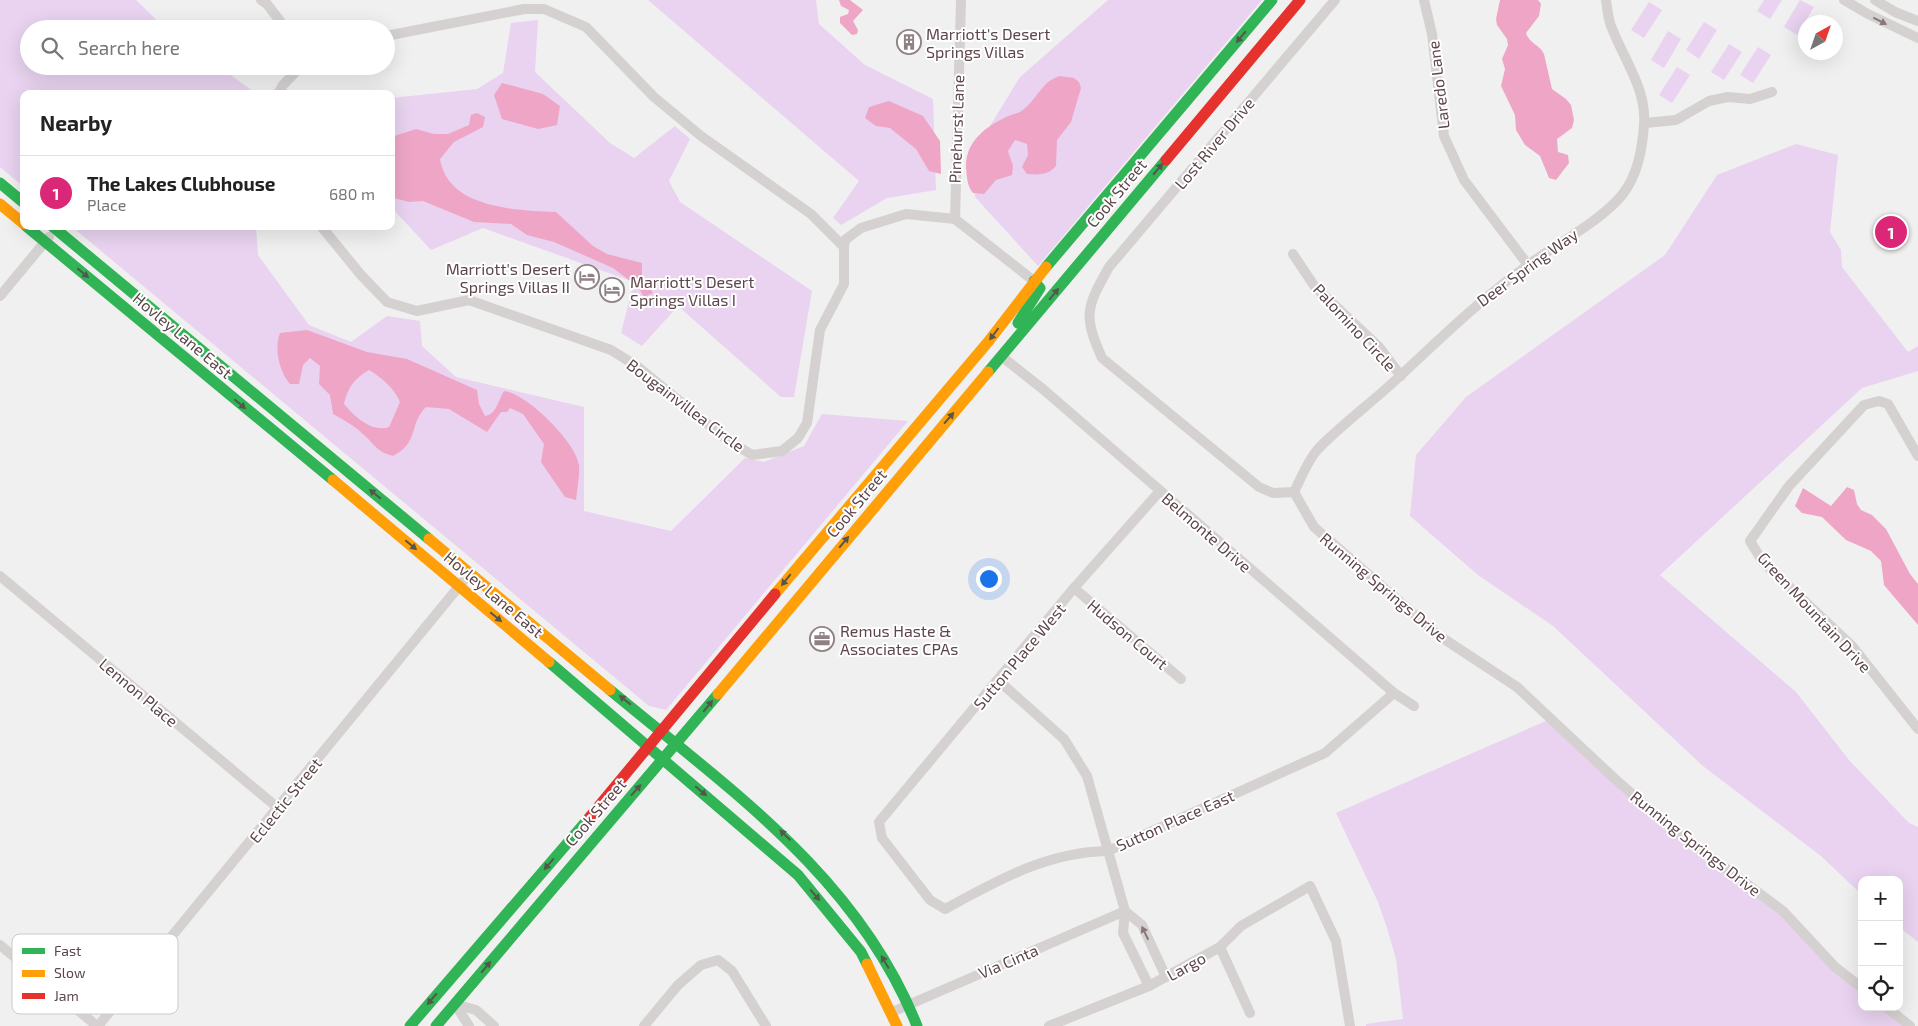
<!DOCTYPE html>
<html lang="en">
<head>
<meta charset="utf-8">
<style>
	:root { --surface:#fff; --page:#f2f2f2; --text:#222; --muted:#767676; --line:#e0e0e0; --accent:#db2777 }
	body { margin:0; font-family:"Exo 2",sans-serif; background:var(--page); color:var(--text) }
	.controls { position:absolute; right:15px; bottom:15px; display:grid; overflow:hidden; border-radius:10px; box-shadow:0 5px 20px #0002 }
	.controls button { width:45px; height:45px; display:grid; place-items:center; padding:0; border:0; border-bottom:1px solid var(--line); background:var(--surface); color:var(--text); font:25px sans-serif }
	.compass { position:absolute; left:1798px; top:15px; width:45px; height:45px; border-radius:50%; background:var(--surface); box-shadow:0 5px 20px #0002; rotate:40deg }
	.you { position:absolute; left:988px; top:578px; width:18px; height:18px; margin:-12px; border:4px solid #fff; border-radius:50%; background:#1a73e8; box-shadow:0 0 0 8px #1a73e833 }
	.badge { display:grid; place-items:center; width:32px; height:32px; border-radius:50%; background:var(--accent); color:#fff; font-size:16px; font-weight:700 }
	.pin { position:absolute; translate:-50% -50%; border:2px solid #fff; box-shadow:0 1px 5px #0006 }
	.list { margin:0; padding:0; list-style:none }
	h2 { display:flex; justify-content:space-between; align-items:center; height:65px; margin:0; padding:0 20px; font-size:21px }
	h2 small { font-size:16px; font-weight:400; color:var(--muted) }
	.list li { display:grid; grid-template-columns:32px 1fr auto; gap:15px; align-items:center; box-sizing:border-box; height:75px; padding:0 20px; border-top:1px solid var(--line) }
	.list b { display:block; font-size:19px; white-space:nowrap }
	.list p { margin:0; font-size:16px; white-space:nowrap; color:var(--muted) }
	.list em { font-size:16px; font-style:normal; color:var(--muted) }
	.icon { flex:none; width:28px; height:28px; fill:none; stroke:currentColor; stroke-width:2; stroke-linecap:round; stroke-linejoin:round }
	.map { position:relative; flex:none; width:1918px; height:1026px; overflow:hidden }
	.search { position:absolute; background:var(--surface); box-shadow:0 5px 20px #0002; left:20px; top:20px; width:375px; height:55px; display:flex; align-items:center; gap:12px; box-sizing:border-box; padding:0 18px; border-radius:28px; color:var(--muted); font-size:19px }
	.panel { position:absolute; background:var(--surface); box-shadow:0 5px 20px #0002; left:20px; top:90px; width:375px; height:140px; border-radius:10px }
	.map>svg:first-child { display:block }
	.green { fill:#e9d3f0 }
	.water { fill:#efa6c6; fill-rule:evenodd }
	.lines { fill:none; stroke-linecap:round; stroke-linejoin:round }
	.street { stroke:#d5d1d1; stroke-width:10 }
	.fast { stroke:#30b455; stroke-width:11 }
	.slow { stroke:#ff9f0a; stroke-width:11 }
	.jam { stroke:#e5322d; stroke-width:11 }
	.oneway { fill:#877779 }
	.oneway2 { fill:#56564c }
	.labels { text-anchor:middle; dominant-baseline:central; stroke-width:4; stroke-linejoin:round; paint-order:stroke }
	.poi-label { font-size:16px; fill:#5d464a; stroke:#fff; text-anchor:start }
	.street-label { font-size:16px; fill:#5d464a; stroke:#fff }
	.key { fill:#fff; stroke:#cec8c9; stroke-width:1 }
	.key-label { font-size:14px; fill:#5d464a }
</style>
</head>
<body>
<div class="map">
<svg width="1918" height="1026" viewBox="0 0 1918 1026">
	<rect width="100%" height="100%" fill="#f0f0f0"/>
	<g class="green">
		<polygon points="0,0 136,0 166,29 29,29 29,66 218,66 257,94 24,94 24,187 0,167"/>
		<polygon points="648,0 816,0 819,24 865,65 933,99 936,190 887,198 841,225 833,218 859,181"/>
		<polygon points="1108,0 1262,0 1038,266 975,197 971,157 1020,77"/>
		<polygon points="1764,0 1782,0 1770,19 1757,11"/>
		<polygon points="1800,0 1814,7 1797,35 1784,27"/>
		<polygon points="1649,2 1662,10 1644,38 1631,30"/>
		<polygon points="538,20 535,72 610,143 634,158 675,126 690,139 669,181 680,202 812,291 794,397 781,397 678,306 642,346 621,333 634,282 483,228 431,250 391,207 391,98 477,89 503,73 511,23"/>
		<polygon points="1704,22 1717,30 1699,59 1686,50"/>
		<polygon points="1668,31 1681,39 1664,68 1651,60"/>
		<polygon points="1729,44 1742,52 1724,80 1711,72"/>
		<polygon points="1758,47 1771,55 1753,83 1740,75"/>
		<polygon points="1677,67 1690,75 1672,103 1659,95"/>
		<polygon points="1796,144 1838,155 1830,232 1841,250 1842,267 1908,352 1918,346 1918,371 1862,388 1660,575 1796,692 1849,760 1909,823 1918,827 1918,942 1899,927 1899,880 1862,880 1862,895 1821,856 1703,766 1553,626 1478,575 1410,516 1416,455 1466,397 1665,255 1717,175"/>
		<polygon points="71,226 256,226 258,255 309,325 351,342 387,316 420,321 422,346 456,377 584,407 584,511 671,531 745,458 764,462 804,446 822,414 908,421 666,710 649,706"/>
		<polygon points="1548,720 1641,809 1778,911 1862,992 1862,1007 1879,1007 1902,1026 1366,1026 1366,1024 1403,1019 1396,959 1387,928 1378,902 1336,813"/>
	</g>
	<g class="water">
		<polygon points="839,0 850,0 863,10 853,21 858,30 857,34 852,35 840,23 840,17 848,14 849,10 841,6"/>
		<path d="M1500 0H1538L1541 4 1539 16 1526 33C1529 43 1540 45 1544 54L1552 89 1566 99 1571 105 1574 120 1572 128 1557 139 1558 152 1568 155 1569 163 1556 180 1549 178 1540 156 1525 145 1516 130 1515 115 1501 86 1505 69 1502 59 1508 45 1507 39 1497 25 1496 19Z"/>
		<path d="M1060 76 1074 78 1079 82 1081 88 1071 122 1057 140 1056 166C1048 175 1039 175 1027 174L1022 167 1028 155 1027 144 1015 140 1008 151 1013 166 1012 175 996 180 984 194 973 193C967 186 967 177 966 168 965 142 985 127 1006 117 1012 114 1019 114 1024 109 1037 99 1042 81 1060 76Z"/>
		<polygon points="502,83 543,94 560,106 557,125 538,129 502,119 494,95"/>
		<polygon points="889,101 923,116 940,141 941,174 929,171 916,149 890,128 876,126 865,118 869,107"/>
		<path d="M477 113 485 117 483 127 454 142 440 159C448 209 517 210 556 212L593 246 607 254 642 263V277L653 293 644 297 638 287 613 268 554 242 527 235 511 224 474 222 423 201 409 202 394 198 391 194V137L416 129 434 134H448L469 125 471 115Z"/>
		<path d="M307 330 367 352 407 359 477 390 479 404 485 416C497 414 498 400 504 391 526 393 576 442 579 465 580 475 577 489 576 500L565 497 541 462 544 444 523 414 510 408 507 412H501L487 432 449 409 426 407C408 425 420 442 393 456 376 451 376 446 364 435 355 426 344 420 333 414L330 395 319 384 320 366 310 358 303 365 299 384H290C279 371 274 349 280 333ZM369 370C381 377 395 389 400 402L389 427C372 433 354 416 344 404 348 387 354 379 369 370Z"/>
		<polygon points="1847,487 1854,490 1857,504 1861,510 1872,515 1886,529 1910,574 1918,584 1918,625 1884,585 1881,561 1871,551 1846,540 1822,517 1802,513 1795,506 1803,488 1831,506"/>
	</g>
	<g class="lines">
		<g class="street">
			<polyline points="261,0 267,4 286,29"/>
			<polyline points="961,0 955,219 1034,281"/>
			<path d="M1335 0 1109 267C1086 308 1083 315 1102 358L1259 487 1273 493 1294 492 1314 527 1438 635 1517 687 1615 779 1670 827 1783 911 1835 967 1862 988"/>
			<polyline points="1424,0 1432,34 1444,136 1464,180 1528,265"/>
			<polyline points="1844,0 1868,14 1918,38"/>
			<polyline points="1875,0 1895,12 1918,21"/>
			<polyline points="278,94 283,85 301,66"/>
			<polyline points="1645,123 1676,120 1709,101 1728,97 1750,99 1772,92"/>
			<polyline points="321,226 361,275 387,302 417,311 469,300 611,350 637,366 726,439 752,455 782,451 798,438 807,423 820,330 844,284 844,247 811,214 701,136 654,97 586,27 544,9 524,9 386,36"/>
			<polyline points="844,247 845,240 861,228 906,214 955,219"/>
			<polyline points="1293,254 1315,287 1379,347 1401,376"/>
			<polyline points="0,296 49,237"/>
			<polyline points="1001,356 1044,390 1394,693 1414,706"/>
			<polyline points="1918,456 1888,404 1879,401 1864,405 1789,486 1750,541 1763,562 1853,647 1918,729"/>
			<path d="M1160 491 1074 588 879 822 882 838 930 900 945 909C998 880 1047 852 1108 851L1325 753 1394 693"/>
			<path d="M1294 492C1301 478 1308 460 1318 449 1343 423 1374 401 1400 376 1442 337 1481 299 1528 265 1555 245 1601 221 1622 195 1638 175 1642 150 1644 125 1647 89 1623 58 1611 26 1608 18 1607 8 1606 0"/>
			<polyline points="0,576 278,808"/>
			<polyline points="1074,588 1181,679"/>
			<polyline points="0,945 97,1026"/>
			<polyline points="1220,947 1250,1013"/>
			<polyline points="1149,986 1123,933 1125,911 1142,925 1166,977"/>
			<polyline points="1886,1007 1910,1026"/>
			<polyline points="892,1012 1125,911 1087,776 1064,739 999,681"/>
			<polyline points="98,1026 470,573"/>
			<polyline points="469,1026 455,1004 476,1010 494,1026"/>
			<polyline points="644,1026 678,985 701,965 718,960 732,971 766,1026"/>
			<polyline points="1049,1026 1149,986 1220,947 1241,926 1310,886 1336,941 1350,1026"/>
		</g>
		<g class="fast">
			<polyline points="0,183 24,203"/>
			<polyline points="26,226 333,480"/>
			<polyline points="52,226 429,539"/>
			<polyline points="1046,267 1272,0"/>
			<polyline points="1018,323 1040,288 1034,281"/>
			<polyline points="988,372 1166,160"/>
			<polyline points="549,662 798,875 861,952 867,964"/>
			<path d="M610 690C729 789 858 877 917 1026"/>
			<polyline points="410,1026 589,818"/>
			<polyline points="436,1026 718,694"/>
		</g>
		<g class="slow">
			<polyline points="0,204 24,224"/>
			<polyline points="333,480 549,662"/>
			<polyline points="429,539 610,690"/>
			<polyline points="775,594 988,342 1046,267"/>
			<polyline points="718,694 988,372"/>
			<polyline points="867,964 897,1026"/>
		</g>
		<g class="jam">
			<polyline points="1166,160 1300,0"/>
			<polyline points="589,818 775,594"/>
		</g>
	</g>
	<defs><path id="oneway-solid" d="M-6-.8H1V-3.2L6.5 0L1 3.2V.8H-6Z" transform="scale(1.25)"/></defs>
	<g class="oneway">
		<use href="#oneway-solid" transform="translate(1880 21) rotate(27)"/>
		<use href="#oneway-solid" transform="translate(1145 933) rotate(-116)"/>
	</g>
	<g class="oneway2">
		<use href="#oneway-solid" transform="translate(1241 37) rotate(130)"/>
		<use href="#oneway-solid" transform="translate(1158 169) rotate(-50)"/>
		<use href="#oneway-solid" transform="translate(83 273) rotate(40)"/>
		<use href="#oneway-solid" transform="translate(1054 294) rotate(-50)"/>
		<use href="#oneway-solid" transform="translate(994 334) rotate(127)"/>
		<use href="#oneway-solid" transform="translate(240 404) rotate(40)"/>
		<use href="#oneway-solid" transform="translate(949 418) rotate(-49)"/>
		<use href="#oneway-solid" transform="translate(375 494) rotate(-141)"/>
		<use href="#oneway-solid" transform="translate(844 542) rotate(-50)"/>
		<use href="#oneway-solid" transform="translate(411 545) rotate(40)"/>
		<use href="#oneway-solid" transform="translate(786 580) rotate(129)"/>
		<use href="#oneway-solid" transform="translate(496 617) rotate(40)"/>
		<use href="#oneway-solid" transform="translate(625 700) rotate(-141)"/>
		<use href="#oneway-solid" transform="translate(708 706) rotate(-51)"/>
		<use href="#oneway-solid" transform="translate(636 790) rotate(-48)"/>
		<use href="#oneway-solid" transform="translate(701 791) rotate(40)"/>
		<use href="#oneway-solid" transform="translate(785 835) rotate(-136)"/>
		<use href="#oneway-solid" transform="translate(549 864) rotate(131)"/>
		<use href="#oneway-solid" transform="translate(815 895) rotate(49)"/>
		<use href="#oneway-solid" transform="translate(885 962) rotate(-121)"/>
		<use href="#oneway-solid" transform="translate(486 967) rotate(-50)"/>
		<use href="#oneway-solid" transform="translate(432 999) rotate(130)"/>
	</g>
	<defs>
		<symbol id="building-ring" viewBox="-11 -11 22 22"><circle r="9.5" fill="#fff" stroke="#908284" stroke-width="1.5"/><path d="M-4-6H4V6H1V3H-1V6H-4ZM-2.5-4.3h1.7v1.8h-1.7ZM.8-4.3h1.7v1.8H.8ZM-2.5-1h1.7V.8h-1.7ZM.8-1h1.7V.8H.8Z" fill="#908284"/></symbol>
		<symbol id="hotel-ring" viewBox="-11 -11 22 22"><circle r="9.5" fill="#fff" stroke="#908284" stroke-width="1.5"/><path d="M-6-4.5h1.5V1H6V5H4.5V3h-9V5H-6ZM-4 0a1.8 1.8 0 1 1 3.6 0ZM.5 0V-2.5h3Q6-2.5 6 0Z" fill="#908284"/></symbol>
		<symbol id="office-ring" viewBox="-11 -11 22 22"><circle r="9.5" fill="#fff" stroke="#908284" stroke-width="1.5"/><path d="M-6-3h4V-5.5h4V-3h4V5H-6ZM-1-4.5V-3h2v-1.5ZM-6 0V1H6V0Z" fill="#908284"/></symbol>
	</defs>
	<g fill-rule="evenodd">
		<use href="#building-ring" x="895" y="28" width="28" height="28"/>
		<use href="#hotel-ring" x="573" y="263" width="28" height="28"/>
		<use href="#hotel-ring" x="598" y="276" width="28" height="28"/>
		<use href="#office-ring" x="808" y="625" width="28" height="28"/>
	</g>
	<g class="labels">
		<g class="poi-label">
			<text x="926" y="33">Marriott's Desert<tspan x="926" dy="18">Springs Villas</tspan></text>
			<text x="570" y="268" text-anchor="end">Marriott's Desert<tspan x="570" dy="18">Springs Villas II</tspan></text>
			<text x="630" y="281">Marriott's Desert<tspan x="630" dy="18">Springs Villas I</tspan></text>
			<text x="840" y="630">Remus Haste &amp;<tspan x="840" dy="18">Associates CPAs</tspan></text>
		</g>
		<g class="street-label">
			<text transform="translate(1438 85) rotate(-97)">Laredo Lane</text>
			<text transform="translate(956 129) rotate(-88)">Pinehurst Lane</text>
			<text transform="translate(1214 143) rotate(-50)">Lost River Drive</text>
			<text transform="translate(1116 193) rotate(-50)">Cook Street</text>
			<text transform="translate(1527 267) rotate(-36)">Deer Spring Way</text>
			<text transform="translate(1355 327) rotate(47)">Palomino Circle</text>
			<text transform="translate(183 335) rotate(40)">Hovley Lane East</text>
			<text transform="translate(686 405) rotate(37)">Bougainvillea Circle</text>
			<text transform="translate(856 503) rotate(-50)">Cook Street</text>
			<text transform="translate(1207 532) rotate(41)">Belmonte Drive</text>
			<text transform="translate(1384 587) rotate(40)">Running Springs Drive</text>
			<text transform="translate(494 594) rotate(40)">Hovley Lane East</text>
			<text transform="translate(1815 612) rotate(47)">Green Mountain Drive</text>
			<text transform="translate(1128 634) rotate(40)">Hudson Court</text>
			<text transform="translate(1019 656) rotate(-50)">Sutton Place West</text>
			<text transform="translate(139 692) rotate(40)">Lennon Place</text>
			<text transform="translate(285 800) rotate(-51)">Eclectic Street</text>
			<text transform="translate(595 812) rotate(-49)">Cook Street</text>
			<text transform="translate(1175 820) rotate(-24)">Sutton Place East</text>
			<text transform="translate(1696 843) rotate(38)">Running Springs Drive</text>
			<text transform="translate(1008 961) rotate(-23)">Via Cinta</text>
			<text transform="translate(1186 966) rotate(-29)">Largo</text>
		</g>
	</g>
	<rect x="12" y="934" width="166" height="80" rx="8" class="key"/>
	<rect x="22" y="948" width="23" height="6" fill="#30b455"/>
	<rect x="22" y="970" width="23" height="7" fill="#ff9f0a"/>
	<rect x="22" y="993" width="23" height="6" fill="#e5322d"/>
	<g class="key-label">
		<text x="54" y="956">Fast</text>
		<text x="54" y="978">Slow</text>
		<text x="54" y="1001">Jam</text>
	</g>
</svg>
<div class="controls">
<button>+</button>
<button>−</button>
<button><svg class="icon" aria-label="locate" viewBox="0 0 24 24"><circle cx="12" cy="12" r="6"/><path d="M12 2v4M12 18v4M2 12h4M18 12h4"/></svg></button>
</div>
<svg class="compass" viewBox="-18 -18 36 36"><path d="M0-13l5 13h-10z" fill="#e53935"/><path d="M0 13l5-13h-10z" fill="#767676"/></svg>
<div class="you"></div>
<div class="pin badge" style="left:1891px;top:232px">1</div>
<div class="search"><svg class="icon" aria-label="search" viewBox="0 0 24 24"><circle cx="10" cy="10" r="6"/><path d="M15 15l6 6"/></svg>Search here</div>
<section class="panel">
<h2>Nearby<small></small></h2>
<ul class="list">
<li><span class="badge">1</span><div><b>The Lakes Clubhouse</b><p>Place</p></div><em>680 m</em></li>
</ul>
</section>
</div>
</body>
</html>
